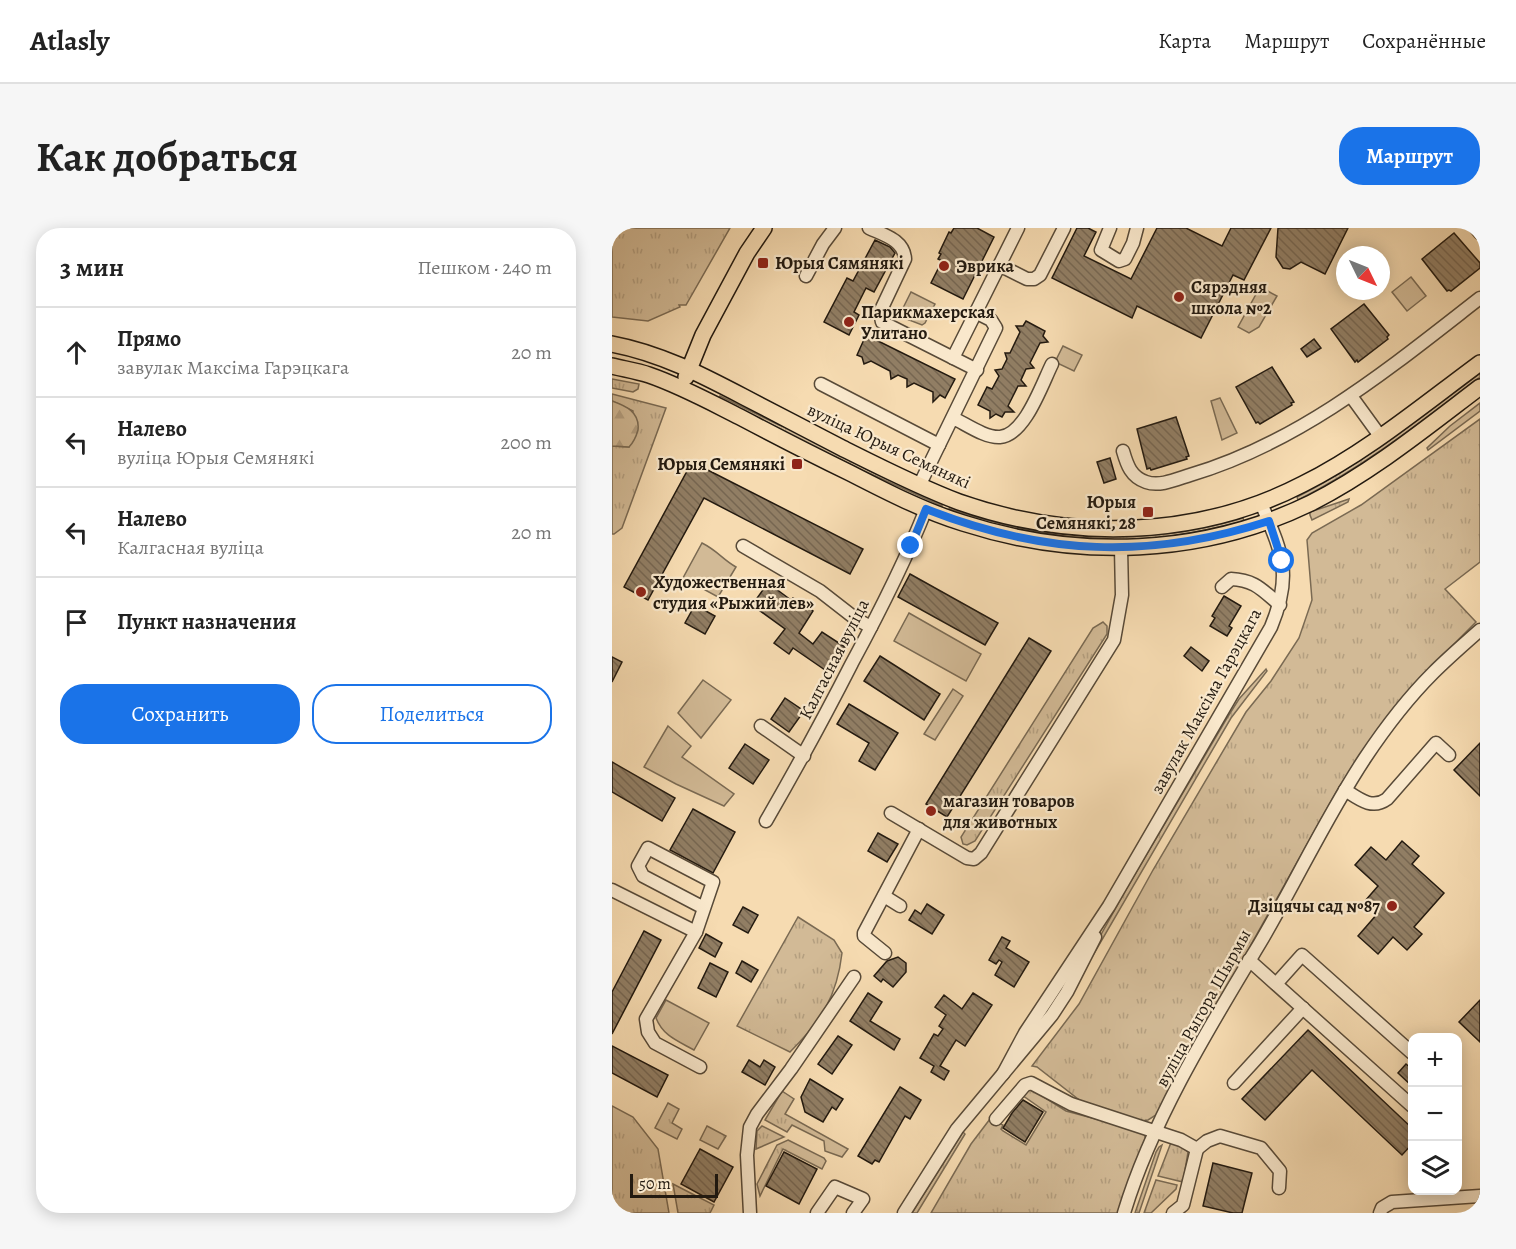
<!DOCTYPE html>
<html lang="ru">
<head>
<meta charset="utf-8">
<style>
	:root { --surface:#fff; --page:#f6f6f6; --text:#222; --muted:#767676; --line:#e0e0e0; --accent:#1a73e8 }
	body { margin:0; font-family:Alegreya,serif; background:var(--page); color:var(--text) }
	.controls { position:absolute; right:18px; bottom:18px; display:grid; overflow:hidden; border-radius:12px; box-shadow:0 3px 15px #0003 }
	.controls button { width:54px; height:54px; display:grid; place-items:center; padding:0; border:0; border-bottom:2px solid var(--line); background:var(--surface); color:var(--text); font:30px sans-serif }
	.compass { position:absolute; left:724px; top:18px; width:54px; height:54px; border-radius:50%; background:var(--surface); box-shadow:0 3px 15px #0003; rotate:133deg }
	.scale { position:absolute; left:18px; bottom:15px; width:88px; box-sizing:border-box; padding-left:6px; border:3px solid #231a10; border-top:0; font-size:16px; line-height:21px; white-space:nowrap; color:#231a10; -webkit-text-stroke:4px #f9e8cc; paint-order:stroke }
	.stop { position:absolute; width:18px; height:18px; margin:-14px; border:4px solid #1a73e8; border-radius:50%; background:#fff }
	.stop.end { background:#1a73e8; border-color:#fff; box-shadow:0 2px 6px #0008 }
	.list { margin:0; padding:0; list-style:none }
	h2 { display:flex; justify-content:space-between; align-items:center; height:78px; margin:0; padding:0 24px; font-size:26px }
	h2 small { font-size:20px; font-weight:400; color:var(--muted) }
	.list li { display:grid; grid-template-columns:39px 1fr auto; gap:18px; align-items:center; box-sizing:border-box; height:90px; padding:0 24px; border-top:2px solid var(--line) }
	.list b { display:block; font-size:22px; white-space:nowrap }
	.list p { margin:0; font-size:20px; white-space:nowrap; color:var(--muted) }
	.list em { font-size:20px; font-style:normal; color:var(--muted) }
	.actions { display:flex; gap:12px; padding:18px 24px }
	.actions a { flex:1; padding:14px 0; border:2px solid var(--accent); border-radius:24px; text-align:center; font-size:21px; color:var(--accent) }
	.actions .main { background:var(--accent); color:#fff }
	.icon { flex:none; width:33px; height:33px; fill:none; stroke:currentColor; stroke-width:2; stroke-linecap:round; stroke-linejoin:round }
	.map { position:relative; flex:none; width:868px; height:985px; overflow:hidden; border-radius:24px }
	header { display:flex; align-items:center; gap:36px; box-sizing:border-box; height:84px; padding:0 30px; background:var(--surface); border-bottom:2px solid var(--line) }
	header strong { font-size:28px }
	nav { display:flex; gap:33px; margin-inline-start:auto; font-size:21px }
	.intro { display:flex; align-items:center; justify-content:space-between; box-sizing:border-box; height:144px; padding:0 36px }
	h1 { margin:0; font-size:42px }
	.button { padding:15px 27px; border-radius:24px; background:var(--accent); color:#fff; font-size:21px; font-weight:700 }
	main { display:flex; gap:36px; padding:0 36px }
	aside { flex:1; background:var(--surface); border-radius:24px; box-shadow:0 3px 15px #0003 }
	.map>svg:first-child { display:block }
	.grass { fill:url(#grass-tufts); stroke:#7a6a53; stroke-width:1.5 }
	.forest { fill:url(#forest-firs); stroke:#7a6a53; stroke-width:1.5 }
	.park { fill:#d2ba96; stroke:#7a6a53; stroke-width:1.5 }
	.building { fill:url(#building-back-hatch); stroke:#231a10; stroke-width:1.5 }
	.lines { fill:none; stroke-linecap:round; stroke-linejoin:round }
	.minor-casing { stroke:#584a38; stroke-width:15 }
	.major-casing { stroke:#231a10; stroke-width:18 }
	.minor { stroke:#f9e8cc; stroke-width:12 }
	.major { stroke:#f6dbb1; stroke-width:15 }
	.route { stroke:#1a73e8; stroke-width:8 }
	.poi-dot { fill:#8f2418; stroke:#f9e8cc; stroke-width:2 }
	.labels { text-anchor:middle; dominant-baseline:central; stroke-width:4.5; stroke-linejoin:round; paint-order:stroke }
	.poi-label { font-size:18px; font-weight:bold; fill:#231a10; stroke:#f9e8cc; text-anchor:start }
	.street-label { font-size:18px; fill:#231a10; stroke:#f9e8cc }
</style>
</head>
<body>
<header>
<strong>Atlasly</strong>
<nav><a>Карта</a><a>Маршрут</a><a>Сохранённые</a></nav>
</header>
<div class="intro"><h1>Как добраться</h1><a class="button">Маршрут</a></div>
<main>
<aside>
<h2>3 мин<small>Пешком · 240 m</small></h2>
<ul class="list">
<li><svg class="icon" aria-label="ahead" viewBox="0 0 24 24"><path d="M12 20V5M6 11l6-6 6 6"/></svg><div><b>Прямо</b><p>завулак Максіма Гарэцкага</p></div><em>20 m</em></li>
<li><svg class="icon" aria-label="left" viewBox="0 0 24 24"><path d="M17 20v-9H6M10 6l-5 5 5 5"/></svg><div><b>Налево</b><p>вуліца Юрыя Семянякі</p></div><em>200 m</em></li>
<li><svg class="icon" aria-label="left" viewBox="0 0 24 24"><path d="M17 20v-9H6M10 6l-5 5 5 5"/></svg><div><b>Налево</b><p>Калгасная вуліца</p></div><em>20 m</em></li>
<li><svg class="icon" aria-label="arrive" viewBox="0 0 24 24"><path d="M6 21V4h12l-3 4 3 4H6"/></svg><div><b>Пункт назначения</b></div></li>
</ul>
<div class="actions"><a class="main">Сохранить</a><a>Поделиться</a></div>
</aside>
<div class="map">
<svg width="868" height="985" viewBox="0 0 868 985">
	<defs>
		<pattern id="grass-tufts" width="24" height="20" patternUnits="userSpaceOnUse" patternTransform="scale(1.5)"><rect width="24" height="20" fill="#d2ba96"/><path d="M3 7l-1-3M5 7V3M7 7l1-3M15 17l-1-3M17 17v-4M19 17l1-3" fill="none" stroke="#b49f80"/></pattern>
		<pattern id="forest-firs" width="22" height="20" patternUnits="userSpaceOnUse" patternTransform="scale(1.5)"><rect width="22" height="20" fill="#d2ba96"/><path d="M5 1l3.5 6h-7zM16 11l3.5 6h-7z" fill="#b49f80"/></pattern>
		<pattern id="building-back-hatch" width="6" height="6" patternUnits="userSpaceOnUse" patternTransform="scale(1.5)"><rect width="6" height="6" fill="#917e64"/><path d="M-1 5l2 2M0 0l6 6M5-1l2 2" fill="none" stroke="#766651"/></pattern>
	</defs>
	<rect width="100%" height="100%" fill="#f6dbb1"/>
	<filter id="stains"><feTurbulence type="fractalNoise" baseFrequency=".00333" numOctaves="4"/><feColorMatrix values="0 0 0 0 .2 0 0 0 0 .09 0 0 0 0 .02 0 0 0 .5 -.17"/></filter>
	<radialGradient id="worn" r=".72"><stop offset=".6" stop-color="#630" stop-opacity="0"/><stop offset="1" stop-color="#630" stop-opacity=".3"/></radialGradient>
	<g class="grass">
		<polygon points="0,0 118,0 74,77 67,77 68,79 36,93 0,89"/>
		<path d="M868 145V149C810 193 752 239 686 272L685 269C751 236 809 189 868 145Z"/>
		<polygon points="0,151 27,156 26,161 21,164 0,160"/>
		<polygon points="0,166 54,180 10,300 2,306 0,306 0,218 17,219 21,183 0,173"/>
		<polygon points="108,168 167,197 179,201 256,242 330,276 330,278 250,242 107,170"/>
		<polygon points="868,175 868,183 816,222 815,220 838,198"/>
		<path d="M868 191V334L833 361 864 394C812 445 767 499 727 559L544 887 536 892 530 893 470 874 425 839 420 838 467 776 541 642 634 484 659 453 687 410 700 372 695 312 700 305 749 277Z"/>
		<polygon points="737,271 736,274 700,292 698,287 698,284"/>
		<path d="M338 279C436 312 531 320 631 290L632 293C608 299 584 305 560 308 485 319 409 304 337 281Z"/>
		<polygon points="491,394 495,398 495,406 363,613 355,617 351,616 349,609 481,400"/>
		<polygon points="654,441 655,443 619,490 473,741 471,739 516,658 615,490 627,471"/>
		<path d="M186 689 222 712 230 725C225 769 209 793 178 824L125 798Z"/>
		<polygon points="416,859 454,883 529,903 532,905 534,912 506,985 319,985 359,916 378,891 391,897 389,901 391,903 414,917 434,884 410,867"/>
		<polygon points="170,863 182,871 173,886 236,921 230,929 213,923 212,913 180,897 175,904 153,892"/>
		<polygon points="56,875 67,881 60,895 70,901 65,911 43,900"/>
		<polygon points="0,878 21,889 46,921 57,985 0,985"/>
		<polygon points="95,898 114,908 106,921 88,912"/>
		<polygon points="150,898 172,909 144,921 145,903"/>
		<polygon points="351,904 353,906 305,985 300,985"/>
		<polygon points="176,912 212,930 214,933 210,941 171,921 148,968 145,956 165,917"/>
		<polygon points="560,912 576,924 571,954 546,948"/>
		<polygon points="550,917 527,985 523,985 544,924 547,919"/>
		<polygon points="544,952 565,957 564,961 539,985 532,985"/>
		<polygon points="61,956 102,977 98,985 66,985"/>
	</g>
	<path class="forest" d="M0 173C14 178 28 184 26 202 24 209 22 214 17 219L0 218Z"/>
	<g class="park">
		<polygon points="799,49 814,68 795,83 780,64"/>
		<polygon points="648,59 665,68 647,99 637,105 626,99"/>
		<polygon points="299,64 323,76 313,95 310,97 287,88"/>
		<polygon points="451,118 470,127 462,143 443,134"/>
		<polygon points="608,170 625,205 610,212 599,173"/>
		<path d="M90 315C106 323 110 331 124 339L106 369 71 350Z"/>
		<polygon points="297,385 369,426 354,453 282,413"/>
		<polygon points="91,452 119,472 89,510 66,485"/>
		<polygon points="341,461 351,468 323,512 312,506"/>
		<polygon points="56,498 79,518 70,529 122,566 112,578 64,556 32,539"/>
		<path d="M54 772 97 795 82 822C66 813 51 808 44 790Z"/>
	</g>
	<g class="building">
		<polygon points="342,0 365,0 382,9 351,71 319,55 330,33 326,31 329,26 327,25 337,4 339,5"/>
		<polygon points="465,0 476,0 484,4 472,28 519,51 545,0 574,0 610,18 619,0 659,0 632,52 621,47 589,110 525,78 520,90 440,50"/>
		<polygon points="666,0 736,0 713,46 689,34 678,41 671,40 664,29"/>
		<polygon points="842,5 868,35 868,40 839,63 837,62 835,63 810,31"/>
		<polygon points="263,12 278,19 283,25 262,64 254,60 242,84 247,87 237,107 212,94 235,50 241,53"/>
		<polygon points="752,76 777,107 775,109 776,111 746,134 745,132 743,134 719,101"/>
		<polygon points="414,93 433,103 431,108 436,114 428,115 418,135 422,140 414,141 409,152 414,158 406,158 396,178 402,184 393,184 390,189 384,186 378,190 378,183 366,177 375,159 380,161 387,148 383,142 390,141 395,131 393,125 398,125 408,104 404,98 411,98"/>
		<polygon points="254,107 343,151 333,170 328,167 321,174 321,164 302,155 295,159 295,151 286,147 279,151 278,143 259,133 252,136 250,129 245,127"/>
		<polygon points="702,111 709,120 695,129 689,121"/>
		<polygon points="660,139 682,174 679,175 680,177 648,196 646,194 644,195 624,159"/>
		<polygon points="564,189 577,228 574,229 575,231 539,242 538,240 535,241 525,201"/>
		<polygon points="498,230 504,251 492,255 485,234"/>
		<polygon points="80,234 251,321 238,346 92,270 36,372 12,359"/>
		<polygon points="298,346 386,395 373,417 286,369"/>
		<polygon points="156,355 179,372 181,370 201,383 187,405 201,416 210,404 233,419 216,444 181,420 177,426 162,415 173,401 140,377"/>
		<polygon points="612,368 629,378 617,398 620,400 615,408 598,398 603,390 600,388"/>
		<polygon points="83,377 103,388 93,406 73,395"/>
		<polygon points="417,410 439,423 335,589 314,576"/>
		<polygon points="579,419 597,433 590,443 572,428"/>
		<polygon points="268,428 328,466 312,492 252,453"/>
		<polygon points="0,429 10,434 0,454"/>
		<polygon points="173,470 192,483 177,504 159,491"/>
		<polygon points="237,476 286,505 263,542 247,533 257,515 225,496"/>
		<polygon points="868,515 868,568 842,542"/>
		<polygon points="133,516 157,532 141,556 117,540"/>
		<polygon points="0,534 63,570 50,593 0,564"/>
		<polygon points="81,581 123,604 101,645 58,622"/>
		<polygon points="266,605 286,616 275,634 256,623"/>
		<polygon points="790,613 807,628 800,636 832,665 802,699 810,706 795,722 781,709 766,726 746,708 766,685 753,673 766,658 743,637 759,619 774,632"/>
		<polygon points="315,676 332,687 320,706 297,692 303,682 309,686"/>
		<polygon points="131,679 146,687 136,705 121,697"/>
		<polygon points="32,703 49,712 0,806 0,764"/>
		<polygon points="94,706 110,715 103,729 87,720"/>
		<polygon points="390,709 398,713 394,720 417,734 402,759 383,747 390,734 387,732 384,736 377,732"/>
		<polygon points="286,729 294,735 294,744 281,759 271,751 269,754 262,748 275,733"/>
		<polygon points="130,733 146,742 139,754 124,745"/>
		<polygon points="98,735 116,744 104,769 86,760"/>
		<polygon points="256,765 270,774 258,793 288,811 282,822 238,793"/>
		<polygon points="361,765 380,777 353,818 344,812 328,838 337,843 332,852 319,844 322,838 308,830 322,806 326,808 331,801 327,798 334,787 323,779 332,767 350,781"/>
		<polygon points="868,772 868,814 847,794"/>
		<polygon points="696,802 801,901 801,915 790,927 700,842 653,892 630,871"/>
		<polygon points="226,808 240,817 220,846 206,836"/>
		<polygon points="0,818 56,847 45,869 0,845"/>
		<polygon points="137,832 148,839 152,832 163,839 153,857 130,844"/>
		<polygon points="794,836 801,842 801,859 786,845"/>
		<polygon points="198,851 231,871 224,882 220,879 211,894 193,884 189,869"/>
		<polygon points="288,859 309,872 298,891 293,888 267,934 263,932 260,936 246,928"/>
		<polygon points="411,872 431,884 413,914 391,900 400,885"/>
		<polygon points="88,921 121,939 102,974 69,956"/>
		<polygon points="172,924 205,941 187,976 154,958"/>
		<polygon points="601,935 640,945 630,985 621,985 591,978"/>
	</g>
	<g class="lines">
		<defs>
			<g id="minor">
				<path d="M257 0C272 7 292 12 293 31L268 84 270 94 365 142"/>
				<polyline points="498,0 489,22 507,33 513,31 521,15 525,0"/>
				<polyline points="864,0 868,5"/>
				<polyline points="387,37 415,51 422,51 428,47 452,0"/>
				<polyline points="194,48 211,16 223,0"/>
				<polyline points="341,130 406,0"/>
				<polyline points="209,156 327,217"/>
				<polyline points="739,168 768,208"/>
				<path d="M341 190C354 196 373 210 388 209 413 207 430 156 440 136"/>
				<path d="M511 223C515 237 519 249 534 254 548 259 565 251 578 247 689 214 778 140 868 70"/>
				<polyline points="307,258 384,100 379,92 363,84"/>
				<polyline points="131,318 208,363 244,391 259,399"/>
				<path d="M610 359 619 351C643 352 650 362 668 377"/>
				<polyline points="149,498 192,528"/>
				<path d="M733 562C747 571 760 582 775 571L824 515 837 527"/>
				<polyline points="279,585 355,630 362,631 369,625 502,412 510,367 509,320"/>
				<path d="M154 593C184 541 213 488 240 435 267 385 293 334 314 281"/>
				<polyline points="0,662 84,704"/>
				<polyline points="272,668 288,678"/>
				<polyline points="273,725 252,708 252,705 307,601"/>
				<polyline points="637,732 800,878"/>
				<polyline points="664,756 690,727 800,825"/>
				<polyline points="88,839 43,815 36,804 34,791 84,704 101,654 36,620 26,638 31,648 92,680"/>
				<path d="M391 846 413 805 497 678 659 399C681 346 670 325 649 275"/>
				<polyline points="622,855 691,780"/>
				<polyline points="384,891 413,857 419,855 459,876 569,912 585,921 571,977 561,985"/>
				<polyline points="585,921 595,913 608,908 649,920 668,943 667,960"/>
				<polyline points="138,985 135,927 138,899 145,886 179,841 242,749"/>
				<polyline points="205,985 223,959 251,971 241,985"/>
				<polyline points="292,985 345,901 440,787 455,764 483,709"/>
				<path d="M512 985C540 892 598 798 648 715 684 654 714 589 753 530 773 500 796 470 821 445 836 430 852 416 868 402"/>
				<polyline points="768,985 770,980 780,974 868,968"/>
			</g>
			<g id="major">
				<path d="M0 116C48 125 90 147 132 169 165 186 197 203 230 220 268 239 307 259 347 274 458 313 585 311 691 256 755 224 811 177 868 135"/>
				<path d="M0 138C12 141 25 143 37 147 69 158 98 174 128 189 164 208 201 227 238 245 275 264 312 283 351 295 466 332 590 328 699 275 760 244 814 200 868 159"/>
				<polyline points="74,149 91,107 135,25 152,0"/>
			</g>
		</defs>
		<use href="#minor" class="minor-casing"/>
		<use href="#major" class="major-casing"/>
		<use href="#minor" class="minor"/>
		<use href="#major" class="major"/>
	</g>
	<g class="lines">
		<path class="route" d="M299 318 314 281C431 327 537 332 657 293L670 333"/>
	</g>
	<g class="poi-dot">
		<rect x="145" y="29" width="12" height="12" rx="3"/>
		<circle cx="332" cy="38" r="6"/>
		<circle cx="567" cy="69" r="6"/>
		<circle cx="237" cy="94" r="6"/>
		<rect x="179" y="230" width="12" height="12" rx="3"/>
		<rect x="530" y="278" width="12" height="12" rx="3"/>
		<circle cx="29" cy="364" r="6"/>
		<circle cx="319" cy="583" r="6"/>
		<circle cx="780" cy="678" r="6"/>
	</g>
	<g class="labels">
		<g class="poi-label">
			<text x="163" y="35">Юрыя Сямянякі</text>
			<text x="344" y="38">Эврика</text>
			<text x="579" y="59">Сярэдняя<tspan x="579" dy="21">школа №2</tspan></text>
			<text x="249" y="84">Парикмахерская<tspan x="249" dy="21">Улитано</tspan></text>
			<text x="173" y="236" text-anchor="end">Юрыя Семянякі</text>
			<text x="524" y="274" text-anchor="end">Юрыя<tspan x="524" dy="21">Семянякі, 28</tspan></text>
			<text x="41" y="354">Художественная<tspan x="41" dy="21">студия «Рыжий лев»</tspan></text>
			<text x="331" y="573">магазин товаров<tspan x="331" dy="21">для животных</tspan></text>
			<text x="768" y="678" text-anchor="end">Дзіцячы сад №87</text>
		</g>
		<g class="street-label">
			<text transform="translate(277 218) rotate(25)">вуліца Юрыя Семянякі</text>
			<text transform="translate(222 431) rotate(-63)">Калгасная вуліца</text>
			<text transform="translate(594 473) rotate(-61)">завулак Максіма Гарэцкага</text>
			<text transform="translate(591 780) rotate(-61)">вуліца Рыгора Шырмы</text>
		</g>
	</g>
	<rect width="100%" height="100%" filter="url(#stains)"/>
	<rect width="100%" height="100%" fill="url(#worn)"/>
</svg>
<div class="controls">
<button>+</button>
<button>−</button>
<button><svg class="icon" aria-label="layers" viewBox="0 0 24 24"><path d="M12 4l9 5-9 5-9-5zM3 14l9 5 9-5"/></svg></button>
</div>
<svg class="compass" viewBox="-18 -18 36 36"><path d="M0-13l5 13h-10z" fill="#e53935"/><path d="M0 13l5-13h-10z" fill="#767676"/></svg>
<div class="scale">50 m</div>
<div class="stop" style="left:670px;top:333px"></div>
<div class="stop end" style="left:299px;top:318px"></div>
</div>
</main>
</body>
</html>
